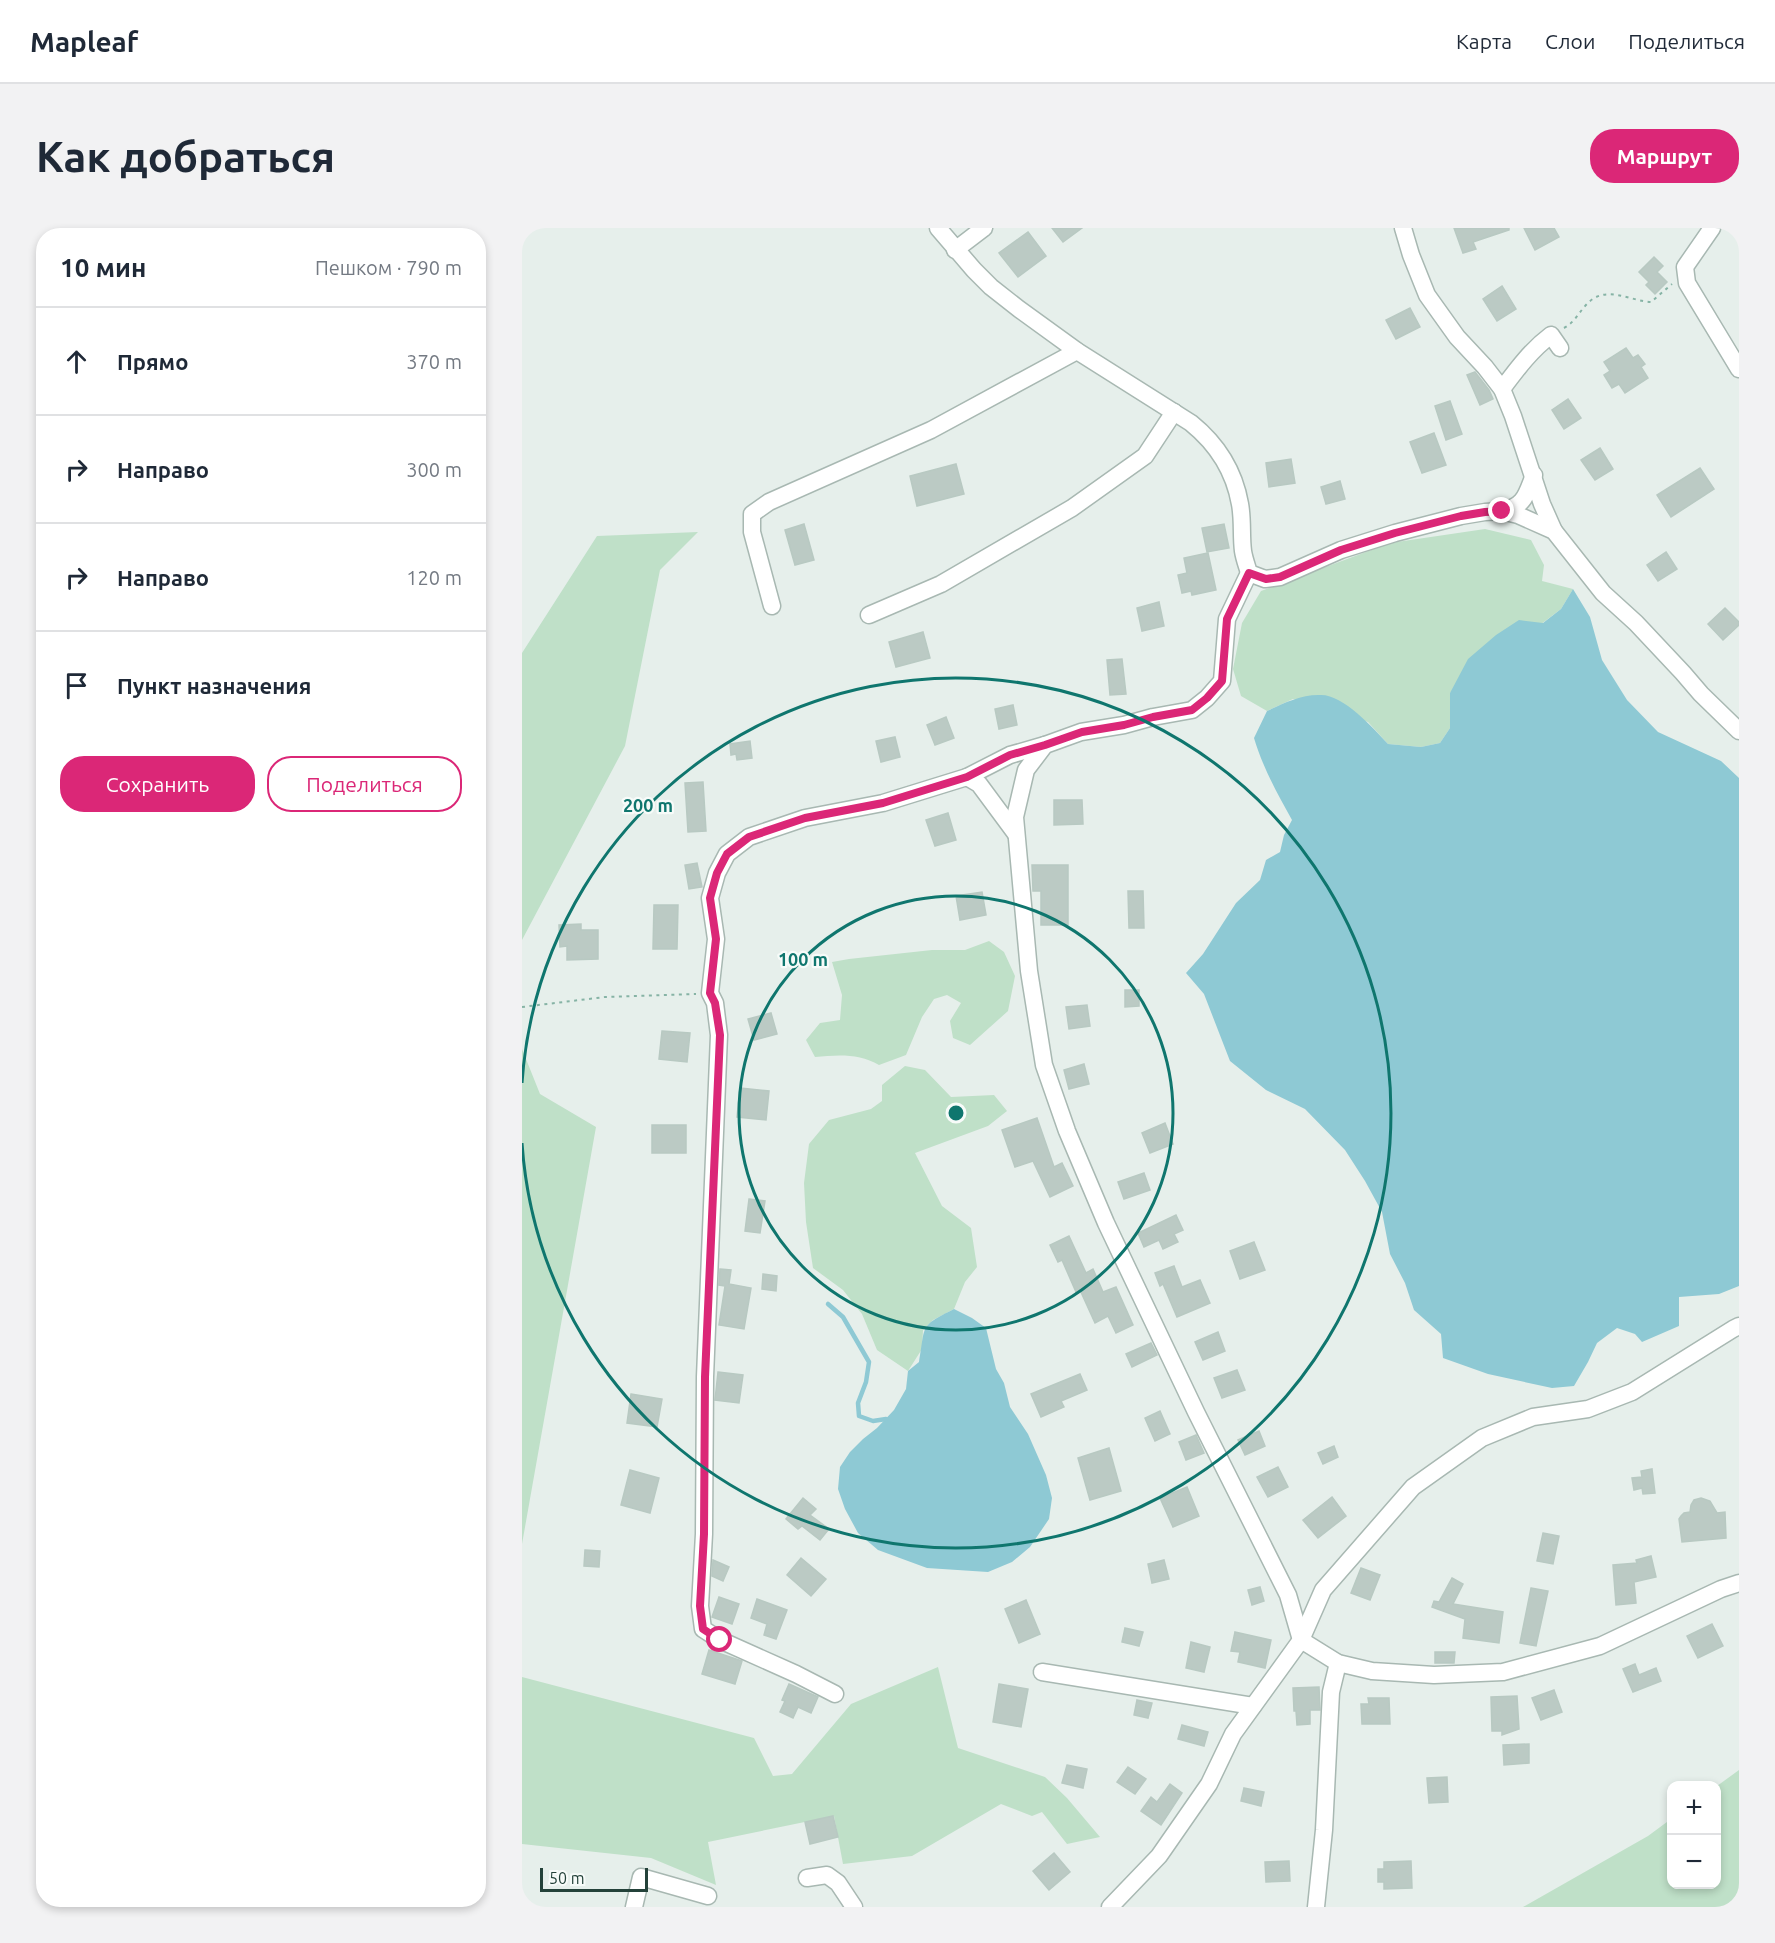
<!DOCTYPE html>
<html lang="ru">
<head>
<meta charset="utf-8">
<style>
	:root { --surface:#fff; --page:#f2f2f3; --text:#1f2937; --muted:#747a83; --line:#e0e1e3; --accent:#db2777 }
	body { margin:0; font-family:Ubuntu,sans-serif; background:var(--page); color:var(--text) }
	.controls { position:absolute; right:18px; bottom:18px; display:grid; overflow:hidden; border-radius:12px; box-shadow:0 3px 9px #0003 }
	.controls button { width:54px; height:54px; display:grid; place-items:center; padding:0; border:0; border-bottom:2px solid var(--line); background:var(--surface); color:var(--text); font:30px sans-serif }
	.scale { position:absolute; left:18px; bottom:15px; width:108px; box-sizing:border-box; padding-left:6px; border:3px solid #24423a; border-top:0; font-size:16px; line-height:21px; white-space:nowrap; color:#24423a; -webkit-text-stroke:4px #f7fbf9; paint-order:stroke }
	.stop { position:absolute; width:18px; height:18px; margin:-14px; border:4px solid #db2777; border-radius:50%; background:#fff }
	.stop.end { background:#db2777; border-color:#fff; box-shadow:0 2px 6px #0008 }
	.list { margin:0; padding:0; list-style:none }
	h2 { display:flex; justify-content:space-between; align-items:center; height:78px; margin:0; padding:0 24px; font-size:26px }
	h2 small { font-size:20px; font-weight:400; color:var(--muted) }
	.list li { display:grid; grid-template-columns:39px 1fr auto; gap:18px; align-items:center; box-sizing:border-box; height:108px; padding:0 24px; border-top:2px solid var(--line) }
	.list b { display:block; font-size:22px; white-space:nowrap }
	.list em { font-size:20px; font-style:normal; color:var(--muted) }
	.actions { display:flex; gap:12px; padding:18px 24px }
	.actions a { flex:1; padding:14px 0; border:2px solid var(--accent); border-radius:24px; text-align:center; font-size:21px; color:var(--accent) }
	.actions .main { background:var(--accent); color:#fff }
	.icon { flex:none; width:33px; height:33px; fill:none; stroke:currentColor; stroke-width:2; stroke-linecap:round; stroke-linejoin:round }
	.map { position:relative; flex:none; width:1217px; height:1679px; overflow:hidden; border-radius:24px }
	header { display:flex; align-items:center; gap:36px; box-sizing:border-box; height:84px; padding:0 30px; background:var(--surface); border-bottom:2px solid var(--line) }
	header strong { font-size:28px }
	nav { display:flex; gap:33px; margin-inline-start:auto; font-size:21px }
	.intro { display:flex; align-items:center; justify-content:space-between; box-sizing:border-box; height:144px; padding:0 36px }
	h1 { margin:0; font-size:42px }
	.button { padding:15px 27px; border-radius:24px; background:var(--accent); color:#fff; font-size:21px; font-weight:700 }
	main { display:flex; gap:36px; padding:0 36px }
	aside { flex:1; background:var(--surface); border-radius:24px; box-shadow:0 3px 9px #0003 }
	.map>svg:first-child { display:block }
	.green { fill:#bfe0c8 }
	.water { fill:#8ec9d4 }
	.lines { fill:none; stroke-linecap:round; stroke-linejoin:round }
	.stream { stroke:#8ec9d4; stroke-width:4.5 }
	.building { fill:#bbcac4; stroke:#b8c9c2; stroke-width:1.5 }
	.minor-casing { stroke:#a8b8b2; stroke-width:19 }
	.path { stroke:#86b3a5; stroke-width:2; stroke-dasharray:3 4.5; stroke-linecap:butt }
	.minor { stroke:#fff; stroke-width:16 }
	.route { stroke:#db2777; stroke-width:8 }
	.ring { fill:none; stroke:#0f766e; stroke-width:3 }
	.centre { fill:#0f766e; stroke:#f7fbf9; stroke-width:3 }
	.ring-label { font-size:18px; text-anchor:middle; font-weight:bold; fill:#0f766e; stroke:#f7fbf9; stroke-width:4.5; stroke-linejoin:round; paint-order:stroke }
</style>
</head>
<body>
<header>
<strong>Mapleaf</strong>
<nav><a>Карта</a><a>Слои</a><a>Поделиться</a></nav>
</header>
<div class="intro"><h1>Как добраться</h1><a class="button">Маршрут</a></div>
<main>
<aside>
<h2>10 мин<small>Пешком · 790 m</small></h2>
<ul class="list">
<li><svg class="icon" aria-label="ahead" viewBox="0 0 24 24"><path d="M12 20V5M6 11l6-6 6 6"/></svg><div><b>Прямо</b></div><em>370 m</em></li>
<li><svg class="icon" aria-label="right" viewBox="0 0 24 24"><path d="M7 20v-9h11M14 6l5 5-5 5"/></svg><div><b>Направо</b></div><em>300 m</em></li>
<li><svg class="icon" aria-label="right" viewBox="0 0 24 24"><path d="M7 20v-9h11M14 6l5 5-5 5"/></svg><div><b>Направо</b></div><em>120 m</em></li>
<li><svg class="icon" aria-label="arrive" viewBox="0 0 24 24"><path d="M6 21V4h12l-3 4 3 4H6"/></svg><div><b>Пункт назначения</b></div></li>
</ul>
<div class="actions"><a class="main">Сохранить</a><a>Поделиться</a></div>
</aside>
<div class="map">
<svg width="1217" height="1679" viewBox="0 0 1217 1679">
	<rect width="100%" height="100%" fill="#e6efeb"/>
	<g class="green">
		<polygon points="963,301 1009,312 1022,337 1020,353 1051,361 1039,381 928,465 928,500 918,515 899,519 866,516 846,494 771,471 745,483 719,468 711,441 720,395 739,363 868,315"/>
		<polygon points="176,304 138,342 103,518 0,712 0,425 75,308"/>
		<path d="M467 713 482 724 493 748 486 783 448 817 431 810 428 793 439 775 425 767 412 771 400 789 384 827 357 837C337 825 315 827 293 829L284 812 298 795 318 792 320 767 310 734 327 731 410 722H443Z"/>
		<polygon points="0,821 18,866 74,899 0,1316"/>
		<polygon points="383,838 403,842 429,869 472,867 485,883 466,898 393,925 420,978 449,1000 455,1039 443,1054 432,1081 411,1092 401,1102 400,1121 386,1143 355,1122 340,1086 321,1062 291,1040 284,994 282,955 287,916 307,892 349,881 360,873 360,857"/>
		<polygon points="416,1439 436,1520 523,1549 545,1570 578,1609 545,1616 520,1584 510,1588 479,1576 390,1628 321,1636 312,1588 186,1614 194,1657 129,1630 0,1616 0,1449 232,1510 251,1548 270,1546 329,1476"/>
		<polygon points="1217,1542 1217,1679 1001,1679 1126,1608 1149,1591 1150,1656 1194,1656 1195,1558"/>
	</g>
	<g class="water">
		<path d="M1051 361 1068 389 1080 432 1105 472 1136 504 1199 533 1217 550V1058L1197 1066 1157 1069V1098L1120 1114 1113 1106 1095 1100 1075 1115 1066 1134 1052 1158 1030 1160 966 1146 921 1130 919 1106 892 1082 883 1055 868 1026 860 984 843 953 823 922 783 881 744 862 708 833 682 766 664 745 681 726 714 675 738 652 744 632 758 624 762 607 770 592C755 565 741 540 732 510L745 483C762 475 780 466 799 467 822 467 851 500 866 516L899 519 918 515 928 500V465L946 431 974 407 997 392 1021 395 1039 381Z"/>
		<path d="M432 1081 450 1090 464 1100 474 1141 482 1155 488 1179 506 1206 524 1247 530 1270 527 1291 508 1319 490 1334 466 1344 405 1340 356 1322 336 1305 323 1281 316 1261 318 1239 328 1224 341 1211 355 1200 372 1182 384 1161 386 1143 397 1134C404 1097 396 1099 432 1081Z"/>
	</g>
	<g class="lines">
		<polyline class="stream" points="306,1076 321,1089 347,1134 344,1154 336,1175 337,1188 351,1193 364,1191"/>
	</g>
	<g class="building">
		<polygon points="530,0 560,0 541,14"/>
		<polygon points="932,0 987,0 987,2 951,14 954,21 941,25"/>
		<polygon points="1002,0 1032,0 1037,9 1013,22"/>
		<polygon points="506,4 524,28 496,49 477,25"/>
		<polygon points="1132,29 1141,38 1135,44 1145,54 1133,66 1124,57 1127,54 1117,44"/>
		<polygon points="980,58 994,81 975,93 961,71"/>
		<polygon points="888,80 898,99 874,111 864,92"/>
		<polygon points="1104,120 1111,130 1116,127 1123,136 1119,139 1126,150 1103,165 1097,156 1090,160 1082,147 1088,143 1082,134"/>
		<polygon points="953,144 967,162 971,171 958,177 945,147"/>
		<polygon points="1046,171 1059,190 1042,201 1030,182"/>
		<polygon points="928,173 940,206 924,212 913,178"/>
		<polygon points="912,205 924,237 900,245 888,214"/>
		<polygon points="1078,220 1091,241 1073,252 1059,232"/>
		<polygon points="769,231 773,255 747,259 744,235"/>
		<polygon points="434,236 442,266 395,278 388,248"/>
		<polygon points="1178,240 1192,261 1149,289 1135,267"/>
		<polygon points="818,253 823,271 804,276 799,259"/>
		<polygon points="282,296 292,332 273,337 263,302"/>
		<polygon points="702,296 707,320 685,324 680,300"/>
		<polygon points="1144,324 1155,341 1136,353 1125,337"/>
		<polygon points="686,325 694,362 670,367 669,363 660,365 656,347 665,345 662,330"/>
		<polygon points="637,374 642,398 620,403 615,380"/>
		<polygon points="1203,380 1217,394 1217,397 1201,412 1186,396"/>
		<polygon points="401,404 408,430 374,439 367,414"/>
		<polygon points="600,431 604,466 588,467 585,432"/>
		<polygon points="491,477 495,497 477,501 473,481"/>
		<polygon points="424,489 432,510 413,517 405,497"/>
		<polygon points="373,509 378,529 359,534 354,513"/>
		<polygon points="228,513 230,530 215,532 214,526 209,527 208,516"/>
		<polygon points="181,554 184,603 166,604 163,555"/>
		<polygon points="532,572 560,572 561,596 532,597"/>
		<polygon points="426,585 434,612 413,618 404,592"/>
		<polygon points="175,635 180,659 167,661 163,637"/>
		<polygon points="510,637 546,637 546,697 519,697 519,663 511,663"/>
		<polygon points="606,663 621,663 622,700 607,700"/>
		<polygon points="460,664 464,687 438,692 434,668"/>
		<polygon points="132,677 156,677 155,721 131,721"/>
		<polygon points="59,696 59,702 76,702 76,731 45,732 45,718 38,719 37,697"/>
		<polygon points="603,762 617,762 617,778 603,779"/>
		<polygon points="565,777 568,798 547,801 544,779"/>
		<polygon points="249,785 255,806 232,812 226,791"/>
		<polygon points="140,803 168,805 165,834 137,831"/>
		<polygon points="562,836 567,856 547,861 542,842"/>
		<polygon points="218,860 247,863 244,892 215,889"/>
		<polygon points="515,890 532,939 540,935 551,958 528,969 511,933 493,939 480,902"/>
		<polygon points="643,895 651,916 628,925 620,905"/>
		<rect x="130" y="897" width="34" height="28"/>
		<polygon points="622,945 628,962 602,971 596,954"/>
		<polygon points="227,971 243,973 238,1005 223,1003"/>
		<polygon points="654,987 661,1002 652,1006 656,1014 641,1021 637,1012 622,1019 616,1005"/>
		<polygon points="547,1008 564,1045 571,1041 581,1064 594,1059 611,1097 594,1105 586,1088 573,1095 558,1062 554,1064 540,1032 536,1034 528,1017"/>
		<polygon points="732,1014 743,1042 718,1051 708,1023"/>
		<polygon points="652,1038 660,1059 678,1052 688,1075 655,1089 641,1056 638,1058 633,1045"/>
		<polygon points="198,1041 209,1042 207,1056 229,1060 222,1101 197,1097 203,1058 197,1057"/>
		<polygon points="241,1046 255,1048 254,1063 240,1061"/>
		<polygon points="696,1104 703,1123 681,1132 673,1114"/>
		<polygon points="629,1115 635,1127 610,1139 604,1126"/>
		<polygon points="715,1142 723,1162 700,1170 692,1150"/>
		<polygon points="196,1144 221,1147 217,1175 193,1172"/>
		<polygon points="558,1146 565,1162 539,1173 542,1179 519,1189 509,1166"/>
		<polygon points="109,1166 140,1171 135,1199 105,1195"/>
		<polygon points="638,1183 648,1206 633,1213 623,1190"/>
		<polygon points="737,1203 743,1218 723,1227 716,1212"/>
		<polygon points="674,1207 682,1225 664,1232 657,1214"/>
		<polygon points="812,1218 816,1229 801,1236 796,1225"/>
		<polygon points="587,1220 599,1263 568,1272 556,1230"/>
		<polygon points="756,1239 766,1259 746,1269 735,1249"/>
		<polygon points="1130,1241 1133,1265 1121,1266 1120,1260 1112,1262 1110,1250 1120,1249 1119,1243"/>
		<polygon points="108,1242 137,1250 128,1285 99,1277"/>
		<polygon points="665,1259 677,1288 651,1299 638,1270"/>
		<polygon points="810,1269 824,1288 796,1310 781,1292"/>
		<polygon points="281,1270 294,1281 288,1287 307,1301 298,1312 280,1298 276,1301 264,1291"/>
		<polygon points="1179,1270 1188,1273 1195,1285 1203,1284 1204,1310 1160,1314 1157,1291 1159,1288 1162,1285 1168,1284 1169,1277 1172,1272"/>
		<polygon points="1021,1305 1037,1308 1031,1336 1015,1333"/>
		<polygon points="63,1322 78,1323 77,1339 62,1338"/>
		<polygon points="1129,1328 1134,1349 1112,1354 1114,1375 1094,1377 1091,1337 1115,1335 1114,1332"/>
		<polygon points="279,1330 304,1351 289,1368 265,1347"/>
		<polygon points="191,1332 207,1339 201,1353 190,1348"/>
		<polygon points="642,1332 647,1351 630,1355 626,1336"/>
		<polygon points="839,1340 858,1347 848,1372 829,1365"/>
		<polygon points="930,1350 941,1356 931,1376 981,1384 977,1415 941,1410 943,1391 910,1379 912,1373 917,1374"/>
		<polygon points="738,1359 742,1373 730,1377 726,1362"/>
		<polygon points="1009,1360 1026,1363 1014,1418 998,1415"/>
		<polygon points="197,1369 217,1376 210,1396 190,1389"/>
		<polygon points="235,1371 265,1382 254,1411 242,1407 245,1396 229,1390"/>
		<polygon points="504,1372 518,1406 497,1415 483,1381"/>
		<polygon points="1190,1396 1201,1418 1176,1430 1165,1408"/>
		<polygon points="603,1400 621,1404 617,1418 600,1414"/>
		<polygon points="713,1404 749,1412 743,1440 716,1434 718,1424 709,1423"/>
		<polygon points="669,1414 688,1419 682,1444 664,1440"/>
		<polygon points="187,1422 220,1433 213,1456 180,1446"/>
		<polygon points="913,1424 933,1424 932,1435 913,1435"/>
		<polygon points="1113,1436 1117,1447 1134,1440 1139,1453 1111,1464 1101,1441"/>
		<polygon points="267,1456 296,1469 289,1485 276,1479 271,1490 258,1484 263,1473 260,1472"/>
		<polygon points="477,1456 506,1461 499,1499 471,1494"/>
		<polygon points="797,1459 798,1482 788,1482 788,1496 775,1497 774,1483 772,1483 771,1460"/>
		<polygon points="1032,1462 1040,1484 1019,1492 1010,1470"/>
		<polygon points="995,1468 997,1501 980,1507 980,1503 970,1503 969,1469"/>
		<polygon points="846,1470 867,1470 868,1496 840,1496 839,1476 847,1476"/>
		<polygon points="615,1472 630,1475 626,1490 612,1487"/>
		<polygon points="660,1497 686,1504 682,1518 656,1511"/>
		<polygon points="1007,1516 1007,1535 982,1537 981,1517"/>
		<polygon points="545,1537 565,1541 561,1560 540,1555"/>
		<polygon points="606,1539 624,1551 613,1566 595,1554"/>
		<polygon points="925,1549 926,1574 907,1575 905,1550"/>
		<polygon points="648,1556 660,1565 639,1597 619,1583 629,1569 635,1574"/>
		<polygon points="722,1560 742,1564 739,1578 719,1573"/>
		<polygon points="311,1588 316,1609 288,1616 283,1594"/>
		<polygon points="532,1625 548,1644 527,1662 511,1643"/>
		<polygon points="767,1633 768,1653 744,1654 743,1634"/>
		<polygon points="889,1633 890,1660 862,1661 862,1654 856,1654 856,1641 862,1641 862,1634"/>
	</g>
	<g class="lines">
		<defs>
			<g id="minor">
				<path d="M416 0 452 42 469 59 497 81 555 123 669 195C695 216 712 242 718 276 721 292 719 307 721 323 722 330 725 338 727 345L743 351 758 349 819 322 873 305 939 288 963 284 980 283 996 287 1032 303 1081 365 1114 395 1161 445 1179 466 1217 503"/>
				<polyline points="881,0 889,27 905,67 935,109 963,139 980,161 991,188 1020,276 1032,303"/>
				<polyline points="1190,0 1163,39 1165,55 1217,141"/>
				<polyline points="433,22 462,0"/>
				<path d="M980 161C995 141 1009 122 1029 107L1038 120"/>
				<path d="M980 283C1003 278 1004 267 1012 247"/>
				<polyline points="727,345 705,391 700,453 685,470 670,482 631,489 602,497 559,504 523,517 504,542 493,589 507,743 522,837 545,903 584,995 674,1184 766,1367 779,1412 816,1435 850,1443 912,1447 981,1444 1078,1418 1199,1361 1217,1355"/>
				<polyline points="250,378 230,304 230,286 247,274 409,202 555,123"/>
				<polyline points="347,387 419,356 550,280 623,228 652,184"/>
				<polyline points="445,549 488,527 523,517"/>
				<polyline points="520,1444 731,1478"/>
				<polyline points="313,1466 274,1446 198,1412 181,1401 178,1378 182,1306 183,1149 197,807 193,775 188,765 194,711 188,670 195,645 205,626 227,609 283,590 361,575 445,549 457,556 494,606"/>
				<polyline points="285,1650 305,1647 316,1655 332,1679"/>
				<polyline points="112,1679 119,1649 186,1668"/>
				<polyline points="588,1679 637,1628 687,1556 711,1506 779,1412 801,1362 891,1259 960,1210 1011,1189 1066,1181 1110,1164 1211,1101 1217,1098"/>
				<polyline points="794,1679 802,1602 809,1464 816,1435"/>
			</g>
		</defs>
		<use href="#minor" class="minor-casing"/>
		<g class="path">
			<path d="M1042 100C1053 94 1057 84 1065 76 1083 56 1108 73 1129 74L1150 56"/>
			<polyline points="0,779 83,769 174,766"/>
		</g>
		<use href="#minor" class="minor"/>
	</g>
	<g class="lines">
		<polyline class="route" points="198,1412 181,1401 178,1378 182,1306 183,1149 198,807 193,775 188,765 194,711 188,670 195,645 205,626 227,609 283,590 361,575 445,549 488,527 523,517 560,504 602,497 631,489 670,482 685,470 700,453 705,391 727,345 744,351 758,349 819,322 873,305 939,288 963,284 980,283"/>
	</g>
	<g class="ring">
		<circle cx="434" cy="885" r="217"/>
		<path d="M0 855A435 435 0 1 1 0 915"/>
	</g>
	<circle cx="434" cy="885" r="9" class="centre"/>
	<g class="ring-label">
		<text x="126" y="584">200 m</text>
		<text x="281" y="738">100 m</text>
	</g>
</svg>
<div class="controls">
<button>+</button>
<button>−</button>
</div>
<div class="scale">50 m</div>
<div class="stop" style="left:198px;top:1412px"></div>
<div class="stop end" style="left:980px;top:283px"></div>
</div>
</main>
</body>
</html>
